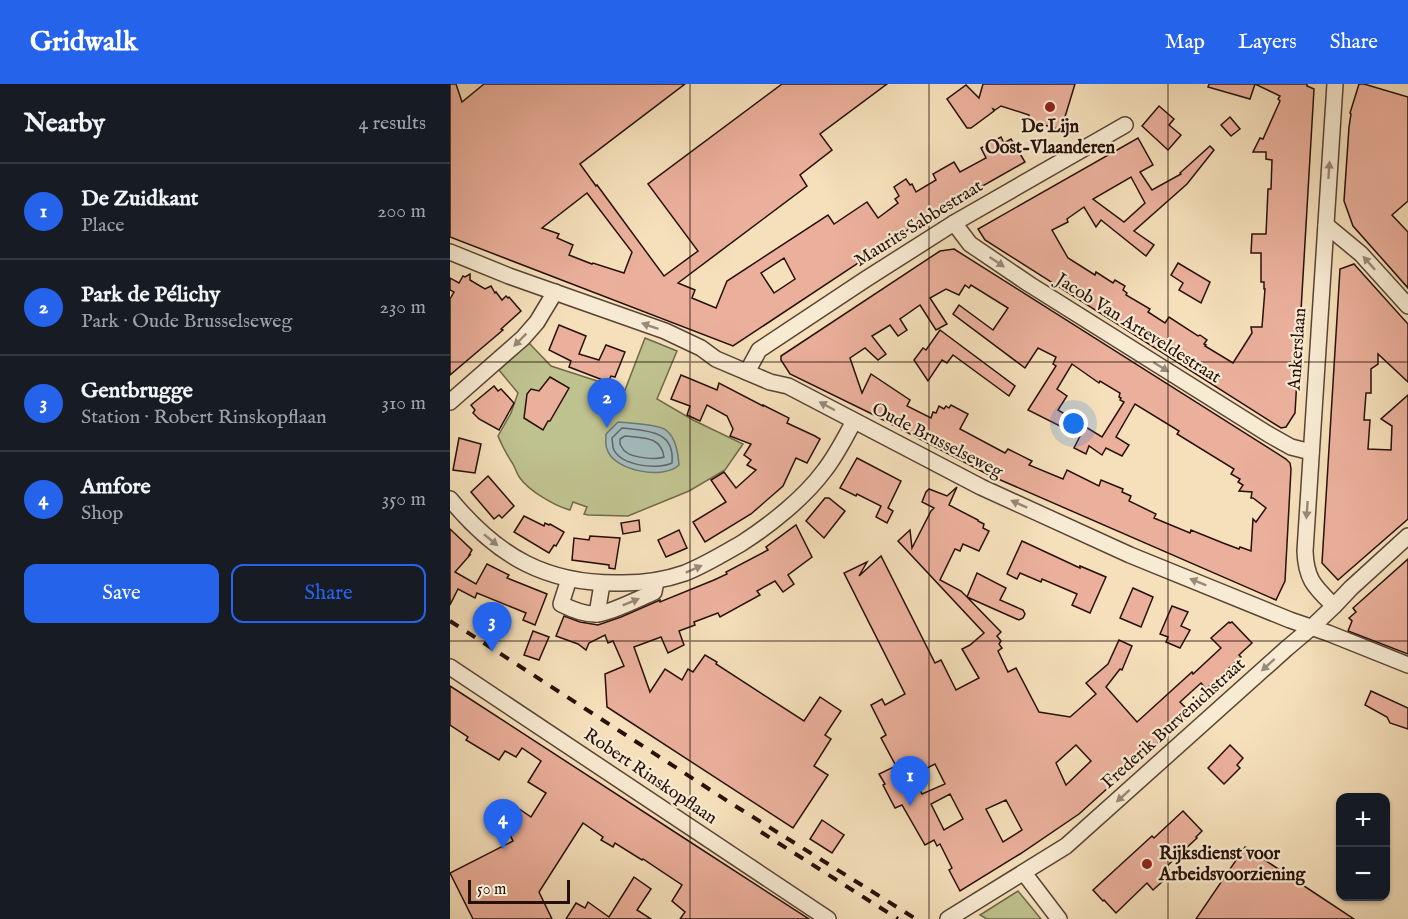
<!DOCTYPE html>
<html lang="en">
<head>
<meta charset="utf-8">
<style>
	:root { --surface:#171b24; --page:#20242c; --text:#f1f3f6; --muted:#9ea1a6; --line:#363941; --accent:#2563eb }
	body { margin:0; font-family:"IM FELL English",serif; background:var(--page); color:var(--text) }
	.controls { position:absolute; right:18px; bottom:18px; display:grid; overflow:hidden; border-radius:12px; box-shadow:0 2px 4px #0004 }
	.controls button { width:54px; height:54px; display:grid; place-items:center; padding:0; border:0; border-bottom:2px solid var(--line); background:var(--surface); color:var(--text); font:30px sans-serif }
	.scale { position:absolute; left:18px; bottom:15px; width:102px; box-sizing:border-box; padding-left:6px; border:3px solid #271008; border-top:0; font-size:16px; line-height:21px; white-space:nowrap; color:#271008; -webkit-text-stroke:4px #f8ebd3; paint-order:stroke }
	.you { position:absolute; left:624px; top:340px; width:21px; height:21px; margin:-15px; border:4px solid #fff; border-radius:50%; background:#1a73e8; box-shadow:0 0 0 9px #1a73e833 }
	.badge { display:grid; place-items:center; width:39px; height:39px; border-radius:50%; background:var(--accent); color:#fff; font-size:20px; font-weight:700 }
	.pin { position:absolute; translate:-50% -50px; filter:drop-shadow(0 2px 3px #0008) }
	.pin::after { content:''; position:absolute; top:32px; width:21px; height:18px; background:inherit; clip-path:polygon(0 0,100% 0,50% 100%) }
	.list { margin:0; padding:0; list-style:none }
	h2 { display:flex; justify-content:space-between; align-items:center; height:78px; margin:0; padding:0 24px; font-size:26px }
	h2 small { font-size:20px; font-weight:400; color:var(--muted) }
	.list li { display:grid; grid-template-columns:39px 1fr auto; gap:18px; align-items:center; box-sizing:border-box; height:96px; padding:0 24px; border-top:2px solid var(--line) }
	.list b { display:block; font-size:22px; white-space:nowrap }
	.list p { margin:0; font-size:20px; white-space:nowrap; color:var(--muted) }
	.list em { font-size:20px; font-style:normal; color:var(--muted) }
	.actions { display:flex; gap:12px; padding:18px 24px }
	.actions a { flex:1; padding:14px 0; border:2px solid var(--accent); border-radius:12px; text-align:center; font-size:21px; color:var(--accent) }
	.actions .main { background:var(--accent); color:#fff }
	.map { position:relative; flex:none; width:958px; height:835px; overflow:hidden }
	header { display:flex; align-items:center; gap:36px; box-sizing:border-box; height:84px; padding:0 30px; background:var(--accent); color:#fff }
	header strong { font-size:28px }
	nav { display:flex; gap:33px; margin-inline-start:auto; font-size:21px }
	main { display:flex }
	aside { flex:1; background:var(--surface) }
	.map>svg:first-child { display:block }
	.green { fill:#bec28e; stroke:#72694b; stroke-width:1.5 }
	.water { fill:#a2babc; stroke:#717674; stroke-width:1.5 }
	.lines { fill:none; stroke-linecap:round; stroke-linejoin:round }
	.shore { stroke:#646562; stroke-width:1.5 }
	.building { fill:#ebb09c; stroke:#271008; stroke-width:1.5; fill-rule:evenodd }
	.minor-casing { stroke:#5a4435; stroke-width:18 }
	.minor { stroke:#f8ebd3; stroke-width:15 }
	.rail { stroke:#271008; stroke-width:4; stroke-dasharray:10 10; stroke-linecap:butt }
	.oneway { fill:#9a8878 }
	.grid { fill:none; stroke:#271008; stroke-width:1.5; stroke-opacity:0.55 }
	.poi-dot { fill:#8f2418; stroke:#f8ebd3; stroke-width:2 }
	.labels { text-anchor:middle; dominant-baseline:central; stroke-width:4.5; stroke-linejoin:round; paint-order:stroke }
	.poi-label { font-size:18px; font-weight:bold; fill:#271008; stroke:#f8ebd3 }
	.street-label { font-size:18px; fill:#271008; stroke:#f8ebd3 }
</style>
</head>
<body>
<header>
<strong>Gridwalk</strong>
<nav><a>Map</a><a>Layers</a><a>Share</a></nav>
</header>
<main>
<aside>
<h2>Nearby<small>4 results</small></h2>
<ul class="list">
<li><span class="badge">1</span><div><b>De Zuidkant</b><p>Place</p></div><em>200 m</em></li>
<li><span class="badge">2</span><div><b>Park de Pélichy</b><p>Park · Oude Brusselseweg</p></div><em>230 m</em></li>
<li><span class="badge">3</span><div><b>Gentbrugge</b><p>Station · Robert Rinskopflaan</p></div><em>310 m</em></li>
<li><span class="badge">4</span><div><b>Amfore</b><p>Shop</p></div><em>350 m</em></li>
</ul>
<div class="actions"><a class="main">Save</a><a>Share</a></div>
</aside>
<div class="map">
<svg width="958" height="835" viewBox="0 0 958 835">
	<rect width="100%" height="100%" fill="#f5e0bb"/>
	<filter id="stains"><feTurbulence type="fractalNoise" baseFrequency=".00333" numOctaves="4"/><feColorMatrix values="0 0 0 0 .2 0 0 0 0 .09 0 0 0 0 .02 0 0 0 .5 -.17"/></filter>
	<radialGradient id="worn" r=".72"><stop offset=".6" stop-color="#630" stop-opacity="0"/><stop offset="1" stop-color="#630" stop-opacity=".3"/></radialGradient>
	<g class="green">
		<path d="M195 254 227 267 207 315 243 336 293 360 275 386 239 407 178 432 138 431 134 430 137 423 123 418 120 426C105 422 79 407 70 394 66 389 65 382 61 377 56 369 52 362 48 352L61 329 68 309 49 286 79 259 101 282 175 306Z"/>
		<polygon points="568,807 591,835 537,835 530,831"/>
	</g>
	<path class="water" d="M168 338C179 339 208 340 216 346 226 354 228 369 229 381 214 396 163 387 157 365 155 361 156 355 156 350Z"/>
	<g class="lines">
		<g class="shore">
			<path d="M172 344C197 347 225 346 222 379 207 386 170 382 163 364 163 363 162 354 162 354Z"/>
			<path d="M175 352C193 354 211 352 214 373 207 376 183 374 176 368 174 367 171 362 170 360V355Z"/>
		</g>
	</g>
	<g class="building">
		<path d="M0 0H6L12 18 34 0H235L130 80 146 102 147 101 214 192 248 167 198 100 332 0H437L370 50 382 66 350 91 357 102 228 199 245 206 242 214 266 224 277 197 378 131 384 140 417 118 428 134 448 119 445 115 449 112 444 103 456 95 460 101 462 100 466 108 486 96 483 90 504 78 510 88 536 74 531 64 551 53 554 59 561 55 575 78 476 134 283 262 0 153ZM137 109 182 168 174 189 143 179 142 180 119 171 123 161 107 154 109 150 92 144ZM334 174 345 195 324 209 311 189Z"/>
		<polygon points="533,0 625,0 611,46 578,36 579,31 551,22 545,26 543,25 544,27 521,44 517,44 497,15 516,1 529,14"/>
		<path d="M759 0H857V2L864 5 845 329 836 343 831 344 535 156 528 145 688 54 703 81 690 88 702 106 731 90 730 89 760 62 764 66 737 100 684 147 704 161 696 172 651 136 646 143 634 123 617 135 618 138 602 146 618 174 645 191 646 188 663 199 665 196 675 202 673 206 677 209 676 211 700 225 698 228 715 239 719 233 748 252 750 251 757 256 754 260 756 261 755 262 783 279 802 249 801 243H812L815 205H814V198H811V169H801L802 150H816L818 105H821L822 76 816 75V68H803L810 54 813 55 830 17 828 15 830 12 805 0 800 15 758 3ZM681 93 695 119 674 138 643 115Z"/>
		<polygon points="909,0 914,0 958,13 958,117 942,131 958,148 958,204 903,142 894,117 899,43 901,30 900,29"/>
		<polygon points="709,22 724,35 719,41 731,51 718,66 692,42"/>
		<polygon points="780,33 790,45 781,52 771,41"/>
		<path d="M504 165 836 375 840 379 841 385 835 497 826 516 539 391 420 329 340 290 331 276V272L490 167ZM515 201 519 204 521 201 558 224 543 246 509 221 503 230 575 284 588 264 606 273 603 280 606 282 578 326 630 352 624 364 636 370 639 362 652 371 656 364 672 372 679 361 666 353 685 320 729 347 727 350 784 385 781 390 790 395 788 398 793 401 789 407 802 408 801 414H803L816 424 806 438 803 435 801 467 790 463 789 465 773 459 741 446 740 449 704 434 706 430 679 417 681 412 672 408 673 405 651 396 649 402 617 386 613 395 579 381 582 377 558 365 555 369 510 345 518 330 501 321 499 324 496 322 494 325 489 322 486 329 483 328 481 334 457 322 460 316 421 290 412 309 400 274 415 264 428 276 436 270 422 252 440 241 448 252 457 246 450 235 470 221 486 246 497 240 480 214 496 205 509 211ZM622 280 649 299 650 297 670 309 669 313 671 314 670 316 674 318 652 353 608 326 617 312 607 305Z"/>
		<polygon points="728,179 760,198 751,219 729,206 733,199 721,191"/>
		<polygon points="904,180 958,240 958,298 928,270 928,280 921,285 921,309 916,309 914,336 920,336 918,365 941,366 942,342 931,335 958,311 958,435 888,496 872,479 890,185"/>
		<polygon points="20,190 20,196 35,205 41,202 45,209 46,208 52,216 56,212 58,214 59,213 71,227 51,245 53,246 0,291 0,215 4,208 0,206 0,194 9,199 13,192 15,193"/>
		<polygon points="109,241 136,252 129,270 149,276 156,261 175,268 165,293 161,292 158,298 119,283 121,277 99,266"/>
		<polygon points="490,246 565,302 559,312 503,271 497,279 492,276 478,297 464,276 473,264 476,266"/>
		<polygon points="231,291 267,306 269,299 313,322 313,321 339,334 337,339 365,352 370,355 357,379 346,374 333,402 301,430 255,458 243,438 276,418 261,396 274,388 286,404 306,386 297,381 301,376 294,371 301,360 280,352 283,345 277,332 257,321 250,337 237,331 240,322 221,315"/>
		<polygon points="100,293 119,304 100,337 98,337 93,346 74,334 77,310 81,305 89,307"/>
		<polygon points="44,302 48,307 51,305 64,319 49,346 29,335 23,329 25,326 21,321"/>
		<polygon points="9,354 31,360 25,389 3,386"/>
		<polygon points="407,374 451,397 438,424 443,427 437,439 426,433 431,422 407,410 406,412 390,404"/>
		<polygon points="38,392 64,422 52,434 49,431 44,435 21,408"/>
		<path d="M507 403 499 421 528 436V437L534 440 533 444 539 447 529 467 513 460 510 467 505 465 490 496 511 507 517 513 527 489 556 504 550 516 573 526 575 530 573 534 569 536 517 513 551 548 547 552 551 557 549 560 552 564 548 567 558 588 566 584 589 628 620 633 628 626 646 610 636 599 658 580 669 556 682 562 672 586 670 585 656 603 687 638 742 588 743 590 771 564 761 554 779 538 780 539 782 538 802 559 789 571 791 573 756 605 751 599 730 618 741 629 629 730 570 770 510 807 499 786 502 784 490 760 487 762 484 756 475 761 452 721 445 724 433 701 435 700 429 690 446 682 431 654 436 651 421 621 432 615 435 621 455 610 394 489 417 478 409 492 431 472 485 579 491 576 506 606 529 594 512 565 520 561 534 549 448 457 460 446 462 464 481 427 484 424 472 418 476 408 479 405 497 412ZM626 661 641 677 616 701 606 679ZM485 680 495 700 472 710 463 691ZM500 710 513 735 494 746 481 720ZM556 716 572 746 553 758 536 725Z"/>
		<polygon points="375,414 379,414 395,427 374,454 356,437"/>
		<polygon points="74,432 94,442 95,439 99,441 100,440 114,448 106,462 104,461 99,469 64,448"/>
		<polygon points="189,436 190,447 173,450 171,439"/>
		<polygon points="346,441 362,473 338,491 344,500 333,508 325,497 307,507 310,511 270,533 268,529 244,538 245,541 229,547 234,561 218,569 211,553 184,563 200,608 215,585 232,596 238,585 243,588 255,571 267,578 266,580 354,637 370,613 391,627 375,651 381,655 364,682 378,691 343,744 157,623 155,590 174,582 163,557 158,559 155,551 139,559 136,566 128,560 106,552 114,532 130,538 148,541 171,533 210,516 210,518 264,496 277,490 276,488 318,466 316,463"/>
		<polygon points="0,445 22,466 19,471 20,471 5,488 26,500 37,480 59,491 57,494 97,510 85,541 73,536 76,529 27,509 25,514 8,505 0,521"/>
		<polygon points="229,446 237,464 216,473 208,456"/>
		<polygon points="140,452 170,454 165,485 159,484 159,481 122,476 124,454 139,456"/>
		<polygon points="572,457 630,484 630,482 656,493 640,529 622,521 627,510 592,495 591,498 570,489 567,495 557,490"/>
		<polygon points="958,475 958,570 898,547 902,537 899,534 906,528 903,524"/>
		<polygon points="683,504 703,513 691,543 670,534"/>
		<polygon points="722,522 738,528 731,542 740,546 730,564 716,558 718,553 710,550"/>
		<polygon points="44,524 55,545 45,550 34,544"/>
		<polygon points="83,547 99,553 89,576 74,571"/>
		<polygon points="0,602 234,754 359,835 230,835 235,828 222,817 232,801 193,775 192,776 165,759 163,763 151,756 153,753 133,739 89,808 102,835 23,835 0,789 63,757 50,732 59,718 81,733 96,709 78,698 91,677 72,664 66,673 55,667 49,676 16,656 18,653 0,641"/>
		<polygon points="921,607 958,624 958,645 940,639 937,633 915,621"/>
		<polygon points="780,661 793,674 787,681 790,684 774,700 758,684"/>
		<polygon points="733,727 752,747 746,753 747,754 716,783 722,789 703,806 697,799 666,829 654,816 653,817 643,806 702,752 704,754"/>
		<polygon points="372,736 394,751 382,769 360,755"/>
		<polygon points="795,763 845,796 904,835 746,835"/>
		<polygon points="184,793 201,805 187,826 201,835 116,835 126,819 135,824 138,818 159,833"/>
	</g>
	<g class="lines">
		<defs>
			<g id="minor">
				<polyline points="504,139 520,160 579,200 818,350 841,363 861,368"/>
				<polyline points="876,141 911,170 958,222"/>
				<polyline points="0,168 59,192 215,247 251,264 266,275 320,298 338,302 531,403 680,471 840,536 878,549 958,581"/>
				<polyline points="297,288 309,266 416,195 504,139 675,41"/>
				<polyline points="0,318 73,254 87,238 105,208"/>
				<path d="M0 415C48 473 97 501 173 499 194 499 215 496 235 489 255 481 273 470 292 459 320 441 354 414 374 387 386 372 395 354 404 337"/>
				<path d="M119 495 111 520C121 525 135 531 147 530 161 529 190 514 204 508L206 497"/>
				<path d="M884 522C865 503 856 496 855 467L885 0"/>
				<polyline points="147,530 152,500"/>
				<polyline points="0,583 378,835"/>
				<polyline points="574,789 609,835"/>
				<polyline points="498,835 616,762 836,565 862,543 884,522 901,504 958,452"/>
			</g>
		</defs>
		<use href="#minor" class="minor-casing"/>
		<use href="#minor" class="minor"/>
		<g class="rail">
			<polyline points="0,537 279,718 466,835"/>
			<polyline points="311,748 448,835"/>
		</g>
	</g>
	<defs><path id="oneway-solid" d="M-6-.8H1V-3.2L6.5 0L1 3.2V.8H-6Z" transform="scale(1.5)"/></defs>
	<g class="oneway">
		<use href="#oneway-solid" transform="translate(879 86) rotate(-86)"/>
		<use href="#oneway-solid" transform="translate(547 178) rotate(34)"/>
		<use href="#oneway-solid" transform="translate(919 179) rotate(-132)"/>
		<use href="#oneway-solid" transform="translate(200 242) rotate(-161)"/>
		<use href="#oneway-solid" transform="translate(70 256) rotate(135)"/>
		<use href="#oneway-solid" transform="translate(711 283) rotate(32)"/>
		<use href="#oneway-solid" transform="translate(377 322) rotate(-152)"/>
		<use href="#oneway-solid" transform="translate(569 420) rotate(-156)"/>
		<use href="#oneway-solid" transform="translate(857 426) rotate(94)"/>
		<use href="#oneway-solid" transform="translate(41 456) rotate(39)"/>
		<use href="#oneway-solid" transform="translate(244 485) rotate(-24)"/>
		<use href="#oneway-solid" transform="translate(748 498) rotate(-158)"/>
		<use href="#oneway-solid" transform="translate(181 518) rotate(-22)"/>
		<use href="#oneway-solid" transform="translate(818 581) rotate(138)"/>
		<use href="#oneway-solid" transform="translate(673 712) rotate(138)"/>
	</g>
	<path class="grid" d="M240 0V835M479 0V835M718 0V835M0 278H958M0 557H958"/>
	<g class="poi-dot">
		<circle cx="600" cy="23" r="6"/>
		<circle cx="697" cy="780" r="6"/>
	</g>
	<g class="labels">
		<g class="poi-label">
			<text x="600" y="43">De Lijn<tspan x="600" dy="21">Oost-Vlaanderen</tspan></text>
			<text x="709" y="770" text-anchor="start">Rijksdienst voor<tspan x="709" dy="21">Arbeidsvoorziening</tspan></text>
		</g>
		<g class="street-label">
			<text transform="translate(469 140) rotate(-32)">Maurits Sabbestraat</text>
			<text transform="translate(688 245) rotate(32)">Jacob Van Arteveldestraat</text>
			<text transform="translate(848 265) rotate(-86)">Ankerslaan</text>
			<text transform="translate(487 357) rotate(27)">Oude Brusselseweg</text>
			<text transform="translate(724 640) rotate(-42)">Frederik Burvenichstraat</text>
			<text transform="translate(200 693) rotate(34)">Robert Rinskopflaan</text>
		</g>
	</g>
	<rect width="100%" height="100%" filter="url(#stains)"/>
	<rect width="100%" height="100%" fill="url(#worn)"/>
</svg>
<div class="controls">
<button>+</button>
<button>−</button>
</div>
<div class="scale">50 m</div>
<div class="you"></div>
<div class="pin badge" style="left:460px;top:722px">1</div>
<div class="pin badge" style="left:157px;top:344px">2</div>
<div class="pin badge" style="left:42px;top:568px">3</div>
<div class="pin badge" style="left:53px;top:765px">4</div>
</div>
</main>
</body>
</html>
